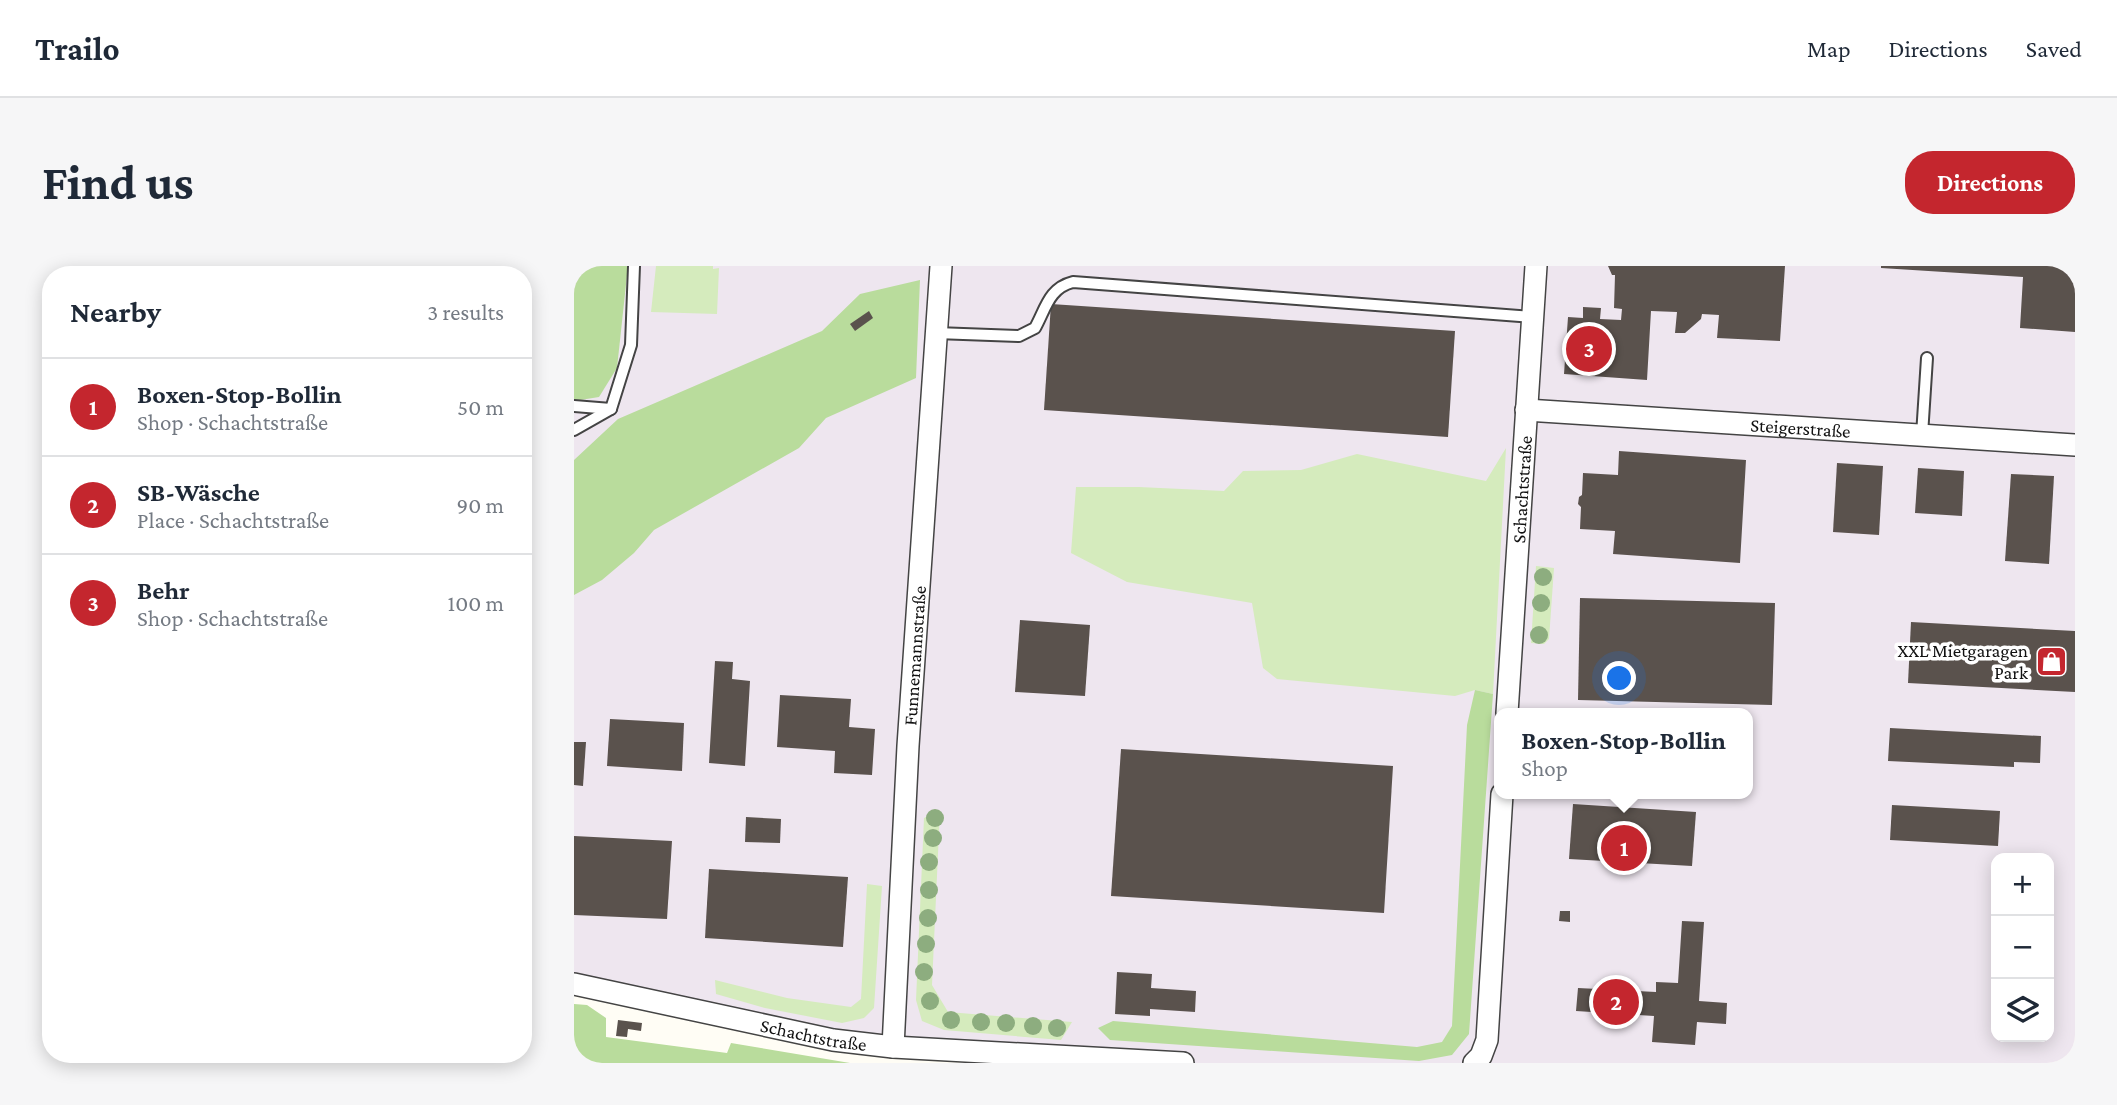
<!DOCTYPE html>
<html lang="en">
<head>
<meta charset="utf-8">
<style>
	:root { --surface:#fff; --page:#f6f6f7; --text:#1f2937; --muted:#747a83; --line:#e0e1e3; --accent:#c4262e }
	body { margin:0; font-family:"Crimson Pro",serif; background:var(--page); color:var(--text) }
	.controls { position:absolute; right:21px; bottom:21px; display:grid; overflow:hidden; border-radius:14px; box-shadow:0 4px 18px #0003 }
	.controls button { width:63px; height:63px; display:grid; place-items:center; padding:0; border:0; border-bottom:2px solid var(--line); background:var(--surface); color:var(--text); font:35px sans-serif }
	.you { position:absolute; left:1046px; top:413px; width:24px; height:24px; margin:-18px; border:5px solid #fff; border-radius:50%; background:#1a73e8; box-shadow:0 0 0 10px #1a73e833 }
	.badge { display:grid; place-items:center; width:46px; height:46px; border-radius:50%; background:var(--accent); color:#fff; font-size:23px; font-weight:700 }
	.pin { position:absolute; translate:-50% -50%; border:4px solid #fff; box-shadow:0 2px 7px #0006 }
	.popup { position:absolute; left:920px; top:442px; width:259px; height:91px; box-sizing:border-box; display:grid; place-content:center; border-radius:14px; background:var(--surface); filter:drop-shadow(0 2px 5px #0005); font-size:23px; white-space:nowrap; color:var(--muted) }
	.popup b { font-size:26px; color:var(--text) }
	.popup::after { content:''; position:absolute; left:50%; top:100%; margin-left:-14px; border:14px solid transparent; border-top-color:var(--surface) }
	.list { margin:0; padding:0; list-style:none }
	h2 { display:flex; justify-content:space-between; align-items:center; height:91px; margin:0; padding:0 28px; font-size:30px }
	h2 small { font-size:23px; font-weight:400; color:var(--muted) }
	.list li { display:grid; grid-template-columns:46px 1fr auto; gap:21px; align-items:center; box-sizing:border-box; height:98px; padding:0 28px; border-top:2px solid var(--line) }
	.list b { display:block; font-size:26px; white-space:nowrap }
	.list p { margin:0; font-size:23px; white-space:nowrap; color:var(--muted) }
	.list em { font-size:23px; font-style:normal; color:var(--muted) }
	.icon { flex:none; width:38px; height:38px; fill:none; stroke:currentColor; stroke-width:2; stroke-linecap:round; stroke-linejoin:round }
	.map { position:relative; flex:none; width:1501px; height:797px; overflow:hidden; border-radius:28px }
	header { display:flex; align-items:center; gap:42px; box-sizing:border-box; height:98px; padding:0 35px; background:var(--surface); border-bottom:2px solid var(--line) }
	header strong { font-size:33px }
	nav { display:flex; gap:38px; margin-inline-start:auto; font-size:24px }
	.intro { display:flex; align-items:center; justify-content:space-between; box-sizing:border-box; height:168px; padding:0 42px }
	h1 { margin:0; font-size:49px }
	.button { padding:18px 32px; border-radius:28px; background:var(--accent); color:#fff; font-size:24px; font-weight:700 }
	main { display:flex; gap:42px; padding:0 42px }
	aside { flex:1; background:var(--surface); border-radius:28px; box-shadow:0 4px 18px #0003 }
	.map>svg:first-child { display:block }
	.industrial { fill:#eee6ef; fill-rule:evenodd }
	.green { fill:#d5ebbd }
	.forest { fill:#b9dc9c }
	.building { fill:#5a524d }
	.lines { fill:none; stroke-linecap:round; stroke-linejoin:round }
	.service-casing { stroke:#444; stroke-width:14 }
	.minor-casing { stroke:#444; stroke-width:24 }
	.service { stroke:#fff; stroke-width:10 }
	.minor { stroke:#fff; stroke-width:21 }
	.tree { fill:#8dad7f }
	.labels { text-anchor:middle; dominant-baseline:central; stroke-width:7; stroke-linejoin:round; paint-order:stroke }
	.street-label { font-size:19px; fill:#111; stroke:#fff }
	.poi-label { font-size:19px; fill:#111; stroke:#fff; text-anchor:end }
</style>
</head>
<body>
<header>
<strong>Trailo</strong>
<nav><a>Map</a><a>Directions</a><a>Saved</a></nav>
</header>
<div class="intro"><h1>Find us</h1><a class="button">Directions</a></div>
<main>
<aside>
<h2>Nearby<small>3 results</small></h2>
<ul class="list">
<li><span class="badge">1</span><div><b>Boxen-Stop-Bollin</b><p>Shop · Schachtstraße</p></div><em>50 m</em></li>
<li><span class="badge">2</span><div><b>SB-Wäsche</b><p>Place · Schachtstraße</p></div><em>90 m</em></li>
<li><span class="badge">3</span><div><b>Behr</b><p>Shop · Schachtstraße</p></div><em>100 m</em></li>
</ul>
</aside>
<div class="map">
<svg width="1501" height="797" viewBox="0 0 1501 797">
	<rect width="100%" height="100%" fill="#fffdf5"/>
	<path class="industrial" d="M0 0H1501V797H428L0 726ZM926 447H1174V528H926ZM1422 592H1475V771H1422Z"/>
	<g class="green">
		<polygon points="82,0 139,0 139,3 145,2 143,48 77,46"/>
		<polygon points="932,182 919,428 901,424 881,430 703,413 689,402 678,337 553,316 497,287 502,221 565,221 650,225 669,205 727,204 783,188 912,215"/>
		<polygon points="962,300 980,302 975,373 970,378 957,377"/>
		<polygon points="366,544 358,719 374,746 498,756 487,774 370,764 348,755 342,734 350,552"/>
		<polygon points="293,618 308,620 300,742 290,752 268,757 191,742 142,728 141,714 213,732 277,741 287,733"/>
	</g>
	<g class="forest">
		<polygon points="0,0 54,0 43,102 25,131 0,135"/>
		<polygon points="346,14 342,112 252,152 225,182 80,264 60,287 28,314 0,329 0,194 44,153 248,65 286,28"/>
		<polygon points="901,424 919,428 895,768 878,789 845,795 536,774 524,762 539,755 843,781 868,776 878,760 893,459"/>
		<polygon points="0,738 13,739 32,752 32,771 153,787 157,777 276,797 0,797"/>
	</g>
	<g class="building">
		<polygon points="1034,0 1211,0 1206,75 1143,72 1145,49 1128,48 1127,53 1111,67 1101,67 1103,46 1077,45 1073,114 990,108 994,51 1009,52 1009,41 1027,42 1026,53 1047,54 1048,43 1040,42 1041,9 1038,9"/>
		<polygon points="1307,0 1501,0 1501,66 1446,62 1449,11 1307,2"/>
		<polygon points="477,38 881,65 874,171 470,144"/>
		<polygon points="295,45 299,52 281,65 276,58"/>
		<polygon points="1045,185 1172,194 1166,297 1039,288 1041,265 1006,263 1007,241 1004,238 1005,231 1008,229 1009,207 1044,209"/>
		<polygon points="1263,197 1309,200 1305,269 1259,266"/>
		<polygon points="1344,202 1390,205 1388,250 1341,247"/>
		<polygon points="1437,208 1480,210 1475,298 1431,295"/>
		<polygon points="1006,332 1201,337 1198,439 1004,434"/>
		<polygon points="446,354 516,359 511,430 441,426"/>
		<polygon points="1337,356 1501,365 1501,426 1334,417"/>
		<polygon points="141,395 159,396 158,413 176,415 171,500 135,497"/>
		<polygon points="206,429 277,433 275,461 301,463 298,509 260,507 261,485 203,481"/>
		<polygon points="36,453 110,457 108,505 33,500"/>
		<polygon points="1316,462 1467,470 1466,497 1440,496 1440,501 1314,495"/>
		<polygon points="0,476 12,476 9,520 0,519"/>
		<polygon points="547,483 819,500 810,647 537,630"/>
		<polygon points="999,538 1122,546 1118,600 995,593"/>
		<polygon points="1318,539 1426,545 1424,580 1316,574"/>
		<polygon points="172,551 207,553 206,577 171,576"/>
		<polygon points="0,570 98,575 93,653 0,649"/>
		<polygon points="135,603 274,611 269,681 131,672"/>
		<polygon points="986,645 996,645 996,656 985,655"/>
		<polygon points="1108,655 1130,656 1125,735 1153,737 1152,758 1123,756 1121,779 1078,776 1080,750 1002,745 1004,722 1082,726 1082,716 1104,717"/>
		<polygon points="543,706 578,708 577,722 622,725 621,746 576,743 576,750 541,748"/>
		<polygon points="44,754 68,757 67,765 54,763 53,771 42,770"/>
	</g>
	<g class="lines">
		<defs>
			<g id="service">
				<path d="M362 67 445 70 461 62C472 42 475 22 499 16L959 51"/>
				<polyline points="0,140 37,143"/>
				<polyline points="0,164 37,143 57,79 60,0"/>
				<polyline points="1348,169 1353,92"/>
			</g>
			<g id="minor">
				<path id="s1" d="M952 144 1501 179"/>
				<path id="s2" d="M933 447 962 0"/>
				<path id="s3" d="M0 718 259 774 319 781 609 797"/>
				<path id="s4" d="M319 781 334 480 367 0"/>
				<polyline points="900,797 907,790 913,774 928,528"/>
			</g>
		</defs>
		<use href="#service" class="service-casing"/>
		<use href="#minor" class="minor-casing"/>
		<use href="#service" class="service"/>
		<use href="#minor" class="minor"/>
	</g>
	<g class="tree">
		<circle cx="969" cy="311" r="9"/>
		<circle cx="967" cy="337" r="9"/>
		<circle cx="965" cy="369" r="9"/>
		<circle cx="361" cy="552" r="9"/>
		<circle cx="359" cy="572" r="9"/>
		<circle cx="355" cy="596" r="9"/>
		<circle cx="355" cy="624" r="9"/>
		<circle cx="354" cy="652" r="9"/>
		<circle cx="352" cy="678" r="9"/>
		<circle cx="350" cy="706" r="9"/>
		<circle cx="356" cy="735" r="9"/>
		<circle cx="377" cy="754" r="9"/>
		<circle cx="407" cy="756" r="9"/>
		<circle cx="432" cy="757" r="9"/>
		<circle cx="459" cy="760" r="9"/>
		<circle cx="483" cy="762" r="9"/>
	</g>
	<defs>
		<symbol id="shop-square" viewBox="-11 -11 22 22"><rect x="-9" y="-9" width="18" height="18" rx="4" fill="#c4262e" stroke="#fff"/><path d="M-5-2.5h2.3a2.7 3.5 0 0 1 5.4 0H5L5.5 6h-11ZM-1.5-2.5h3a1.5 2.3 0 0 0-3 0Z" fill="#fff"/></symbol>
	</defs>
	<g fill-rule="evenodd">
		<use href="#shop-square" x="1460" y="378" width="35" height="35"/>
	</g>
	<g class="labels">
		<g class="street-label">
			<text stroke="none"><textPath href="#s1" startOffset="275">Steigerstraße</textPath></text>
			<text stroke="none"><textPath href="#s2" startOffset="224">Schachtstraße</textPath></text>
			<text stroke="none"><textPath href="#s4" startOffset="392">Funnemannstraße</textPath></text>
			<text stroke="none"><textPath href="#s3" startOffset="245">Schachtstraße</textPath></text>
		</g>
		<g class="poi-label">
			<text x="1454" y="384">XXL Mietgaragen<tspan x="1454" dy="22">Park</tspan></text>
		</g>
	</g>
</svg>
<div class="controls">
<button>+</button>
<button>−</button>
<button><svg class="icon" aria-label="layers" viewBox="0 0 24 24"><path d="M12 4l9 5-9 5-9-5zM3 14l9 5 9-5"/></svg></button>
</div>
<div class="you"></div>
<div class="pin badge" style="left:1050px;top:582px">1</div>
<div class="popup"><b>Boxen-Stop-Bollin</b>Shop</div>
<div class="pin badge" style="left:1042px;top:736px">2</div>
<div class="pin badge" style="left:1015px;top:83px">3</div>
</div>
</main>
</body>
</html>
